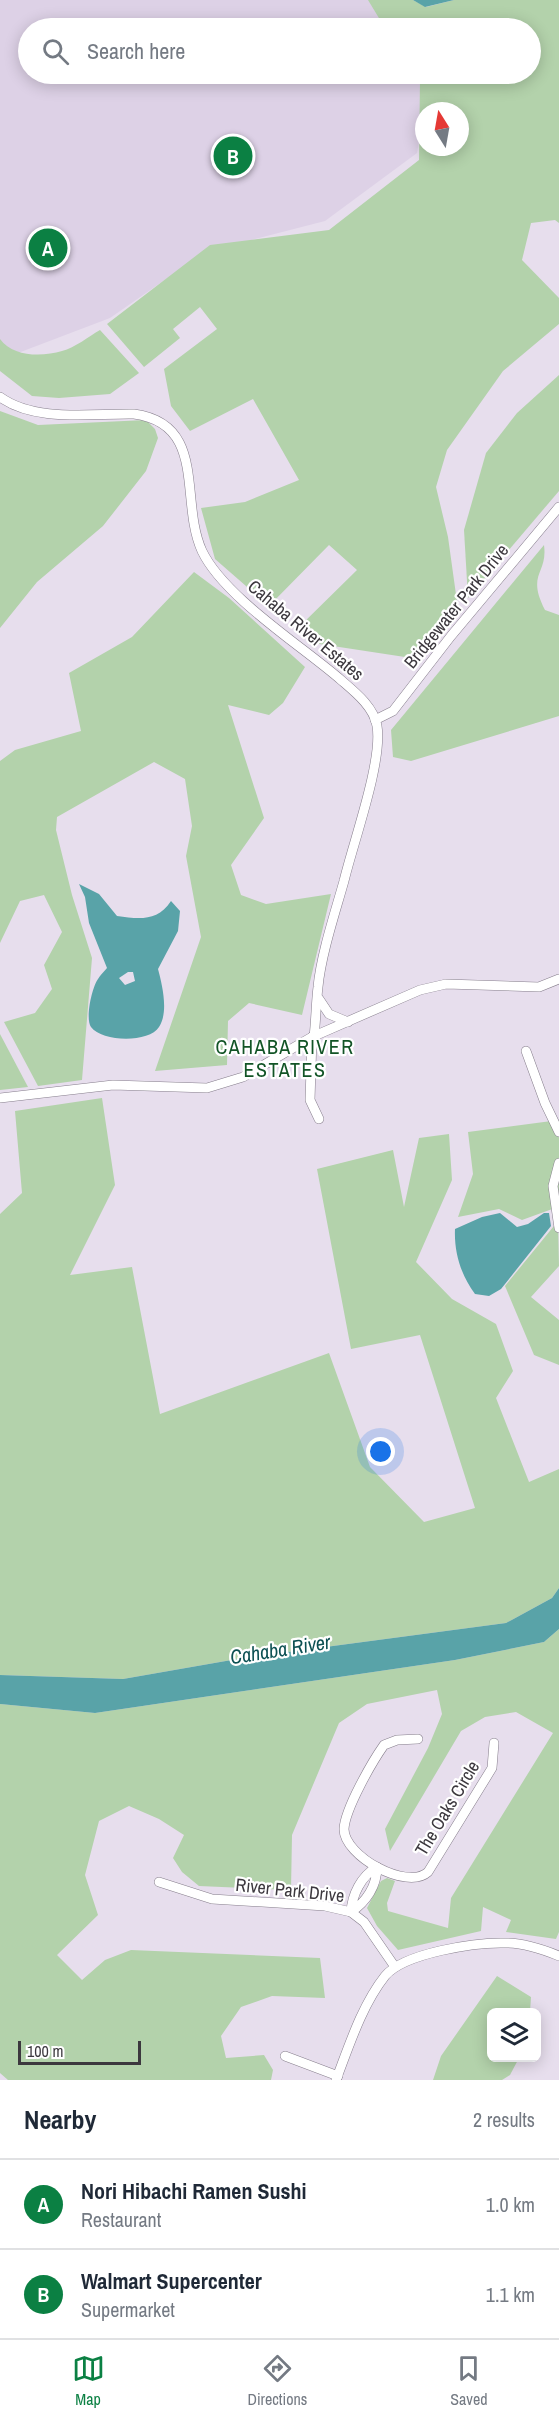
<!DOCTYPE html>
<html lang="en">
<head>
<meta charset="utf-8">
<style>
	:root { --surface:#fff; --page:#f2f2f3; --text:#1f2937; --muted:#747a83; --line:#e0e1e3; --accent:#0b8043 }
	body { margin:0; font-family:"Archivo Narrow",sans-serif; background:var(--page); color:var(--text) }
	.controls { position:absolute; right:18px; bottom:18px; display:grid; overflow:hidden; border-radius:9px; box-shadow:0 3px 15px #0003 }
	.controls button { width:54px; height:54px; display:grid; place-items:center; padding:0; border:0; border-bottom:2px solid var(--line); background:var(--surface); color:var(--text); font:30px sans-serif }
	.compass { position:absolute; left:415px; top:102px; width:54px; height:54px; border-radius:50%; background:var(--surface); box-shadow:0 3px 15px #0003; rotate:349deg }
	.scale { position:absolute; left:18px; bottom:15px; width:123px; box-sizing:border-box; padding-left:6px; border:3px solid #3c383e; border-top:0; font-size:16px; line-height:21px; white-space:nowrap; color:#3c383e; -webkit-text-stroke:4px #fff; paint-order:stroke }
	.you { position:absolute; left:381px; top:1452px; width:21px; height:21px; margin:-15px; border:4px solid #fff; border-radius:50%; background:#1a73e8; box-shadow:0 0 0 9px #1a73e833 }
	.badge { display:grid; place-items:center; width:39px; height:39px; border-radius:50%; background:var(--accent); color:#fff; font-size:20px; font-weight:700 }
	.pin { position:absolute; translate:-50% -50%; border:3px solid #fff; box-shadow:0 2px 6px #0006 }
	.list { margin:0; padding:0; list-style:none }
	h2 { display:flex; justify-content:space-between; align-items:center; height:78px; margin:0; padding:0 24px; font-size:26px }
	h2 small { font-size:20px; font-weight:400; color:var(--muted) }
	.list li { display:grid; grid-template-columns:39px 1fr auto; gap:18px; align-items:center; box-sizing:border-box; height:90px; padding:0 24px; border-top:2px solid var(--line) }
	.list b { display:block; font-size:22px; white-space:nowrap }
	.list p { margin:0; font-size:20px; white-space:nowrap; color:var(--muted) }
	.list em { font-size:20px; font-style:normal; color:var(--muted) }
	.icon { flex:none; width:33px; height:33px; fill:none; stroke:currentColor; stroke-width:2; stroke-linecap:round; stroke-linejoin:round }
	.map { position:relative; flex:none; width:559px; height:2080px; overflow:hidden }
	.search { position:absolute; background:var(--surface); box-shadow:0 3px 15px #0003; left:18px; right:18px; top:18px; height:66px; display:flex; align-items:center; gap:15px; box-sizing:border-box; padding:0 21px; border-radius:33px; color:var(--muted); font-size:22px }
	.sheet { height:258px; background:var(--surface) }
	nav { display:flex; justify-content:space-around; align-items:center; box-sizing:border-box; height:84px; border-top:2px solid var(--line); background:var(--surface); font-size:16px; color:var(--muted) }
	nav a { display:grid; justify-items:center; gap:3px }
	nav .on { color:var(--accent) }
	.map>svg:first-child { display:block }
	.built { fill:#ddd1e6 }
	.green { fill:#b3d2ab; fill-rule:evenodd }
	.water { fill:#59a3a8; fill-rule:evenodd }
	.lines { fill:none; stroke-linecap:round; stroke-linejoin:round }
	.street-casing { stroke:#867e8c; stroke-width:10 }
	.street { stroke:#fff; stroke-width:9 }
	.labels { text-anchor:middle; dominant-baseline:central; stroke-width:4.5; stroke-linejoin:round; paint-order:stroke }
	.street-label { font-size:18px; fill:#3c383e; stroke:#fff }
	.neighbourhood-label { font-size:20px; letter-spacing:1.5px; fill:#125426; stroke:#fff }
	.water-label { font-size:20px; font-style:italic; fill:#0c5053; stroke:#fff }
</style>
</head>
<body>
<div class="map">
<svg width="559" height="2080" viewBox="0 0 559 2080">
	<rect width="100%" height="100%" fill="#e7deed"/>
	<polygon class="built" points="0,0 397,0 408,28 28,28 28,74 425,74 429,83 417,153 325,221 205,252 110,318 18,353 0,347"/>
	<g class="green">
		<path d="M368 0H413L426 7 454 0H559V223L555 220 531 223 522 260 559 298V324L503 371 447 450 436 487 448 537 458 609 418 659 313 643 298 628 357 570 329 545 269 606 215 559 201 508 245 502 299 480 253 399 190 431 171 406 164 369 217 329 200 307 173 329 180 338 144 367 107 324 210 245 329 230 419 160 420 79 416 74H530V28H385ZM424 111H460V147H424Z"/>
		<path d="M100 330 139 373 110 394 59 398 32 396 0 371V339C13 357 42 357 62 351 75 348 89 336 100 330Z"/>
		<polygon points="559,375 559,491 468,598 464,530 486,453 517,413"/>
		<polygon points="0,411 38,425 146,420 155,429 158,438 146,471 103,526 37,582 0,628"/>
		<path d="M544 545C548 575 526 573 545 610L559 615V716L411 761 393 757 391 730Z"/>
		<polygon points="194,572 229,598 305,667 283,703 269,715 228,705 264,818 231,865 241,895 266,904 331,894 302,1015 249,1003 228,1021 227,1065 155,1071 201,937 186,856 192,826 185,779 154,762 57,817 56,830 72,895 92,958 82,1080 38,1086 4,1022 35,1013 52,989 44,965 62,932 44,895 20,901 0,943 0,761 15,750 81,731 69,673 132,637"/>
		<polygon points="0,1034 28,1087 0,1090"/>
		<polygon points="102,1098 115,1185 70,1275 132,1267 160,1414 329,1353 370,1467 424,1522 475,1508 420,1335 351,1349 317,1169 393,1150 404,1207 419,1138 449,1134 452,1180 416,1262 452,1299 496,1324 513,1371 496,1398 529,1482 559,1469 559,1588 552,1598 506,1623 243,1658 123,1679 0,1675 0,1214 22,1193 15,1111"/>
		<polygon points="559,1120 559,1211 555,1208 522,1220 499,1209 458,1217 473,1174 468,1132"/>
		<polygon points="558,1221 559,1266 531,1297 559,1320 559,1365 534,1355 505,1286"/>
		<polygon points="559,1629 559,1932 556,1939 506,1932 511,1920 483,1907 481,1931 398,1950 377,1926 367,1908 381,1881 387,1878 395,1881 387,1903 388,1911 448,1928 451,1898 553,1733 516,1712 485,1717 461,1731 390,1851 385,1829 428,1748 442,1714 437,1690 367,1704 339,1723 292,1835 291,1890 199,1886 182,1872 173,1858 184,1835 159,1819 129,1806 99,1821 85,1875 98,1915 57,1955 82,1980 105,1960 131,1950 320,1958 325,1998 272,1996 241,2007 221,2036 226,2058 264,2055 273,2070 271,2080 8,2080 0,2073 0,1704 95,1713 455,1660 544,1642"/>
		<polygon points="497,1976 531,1997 530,2012 492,2012 492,2058 519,2058 510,2075 502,2080 433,2080 441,2056"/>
	</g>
	<g class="water">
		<polygon points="413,0 454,0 425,7"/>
		<path d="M79 884 99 894 117 916C139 919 157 922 171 901L180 911 178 931 158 969C162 984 169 1012 159 1027 149 1043 102 1042 91 1027 85 1019 92 987 98 979 100 975 104 972 107 968L89 923 85 897ZM128 972H133L135 981 125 985 119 978Z"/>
		<path d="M500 1213 517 1227 528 1224 544 1213H549L551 1226 501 1289 489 1296 475 1294C461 1275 454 1253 455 1229L482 1217Z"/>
		<polygon points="559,1588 559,1629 544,1642 455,1660 95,1713 0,1704 0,1675 123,1679 243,1658 506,1623 552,1598"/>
	</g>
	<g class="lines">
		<defs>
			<g id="street">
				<path d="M0 397C36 423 93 413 134 414 208 424 179 501 202 551 224 597 302 646 341 680 355 692 374 707 377 726 383 761 353 843 344 881 335 913 321 955 318 987 316 1003 316 1020 314 1037"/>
				<polyline points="375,720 393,711 451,636 559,507"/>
				<polyline points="319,999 329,1014 348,1022"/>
				<polyline points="312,1037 310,1100 319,1119"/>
				<polyline points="526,1051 545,1103 559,1132"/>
				<polyline points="0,1098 113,1085 207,1088 243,1077 312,1037 420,990 446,984 539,987 559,979"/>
				<polyline points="559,1163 553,1186 559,1228"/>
				<path d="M418 1739 397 1740 384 1745C372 1762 345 1809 344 1829 344 1856 407 1891 428 1872L492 1768 494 1743"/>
				<path d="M377 1867C377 1886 366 1902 351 1912 352 1895 361 1876 377 1867Z"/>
				<polyline points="159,1882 212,1899 325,1906 351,1912 364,1922 395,1967"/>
				<polyline points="285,2056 338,2076"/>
				<path d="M336 2080C349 2046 362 2005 385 1976 404 1953 476 1942 506 1943 524 1943 542 1949 559 1956"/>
			</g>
		</defs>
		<use href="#street" class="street-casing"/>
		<use href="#street" class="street"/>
	</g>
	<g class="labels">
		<g class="street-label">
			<text transform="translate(456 606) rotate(-51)">Bridgewater Park Drive</text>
			<text transform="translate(306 630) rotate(40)">Cahaba River Estates</text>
			<text transform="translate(447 1808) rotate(-59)">The Oaks Circle</text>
			<text transform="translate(290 1890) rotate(6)">River Park Drive</text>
		</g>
		<g class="neighbourhood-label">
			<text x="285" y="1046">CAHABA RIVER<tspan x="285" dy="23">ESTATES</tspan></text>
		</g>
		<g class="water-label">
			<text transform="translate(280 1649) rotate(-9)">Cahaba River</text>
		</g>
	</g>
</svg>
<div class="controls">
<button><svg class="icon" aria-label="layers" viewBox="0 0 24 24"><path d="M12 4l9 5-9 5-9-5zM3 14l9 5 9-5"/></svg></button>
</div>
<svg class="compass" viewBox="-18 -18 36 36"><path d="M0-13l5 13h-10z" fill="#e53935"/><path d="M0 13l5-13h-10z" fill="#747a83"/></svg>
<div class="scale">100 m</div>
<div class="you"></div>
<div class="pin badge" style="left:48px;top:248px">A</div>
<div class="pin badge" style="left:233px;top:156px">B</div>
<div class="search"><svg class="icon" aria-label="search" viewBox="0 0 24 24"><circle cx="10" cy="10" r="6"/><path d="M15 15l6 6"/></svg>Search here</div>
</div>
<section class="sheet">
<h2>Nearby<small>2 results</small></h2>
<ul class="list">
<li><span class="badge">A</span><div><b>Nori Hibachi Ramen Sushi</b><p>Restaurant</p></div><em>1.0 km</em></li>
<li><span class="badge">B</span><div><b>Walmart Supercenter</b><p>Supermarket</p></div><em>1.1 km</em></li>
</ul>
</section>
<nav>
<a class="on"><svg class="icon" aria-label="map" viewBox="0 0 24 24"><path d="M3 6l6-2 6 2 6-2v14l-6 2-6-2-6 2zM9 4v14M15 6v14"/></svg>Map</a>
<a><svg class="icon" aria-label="directions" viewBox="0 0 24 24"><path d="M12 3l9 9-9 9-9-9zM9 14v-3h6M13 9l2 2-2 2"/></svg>Directions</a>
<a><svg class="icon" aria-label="saved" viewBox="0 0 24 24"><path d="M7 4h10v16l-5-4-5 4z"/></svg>Saved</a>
</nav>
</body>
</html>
